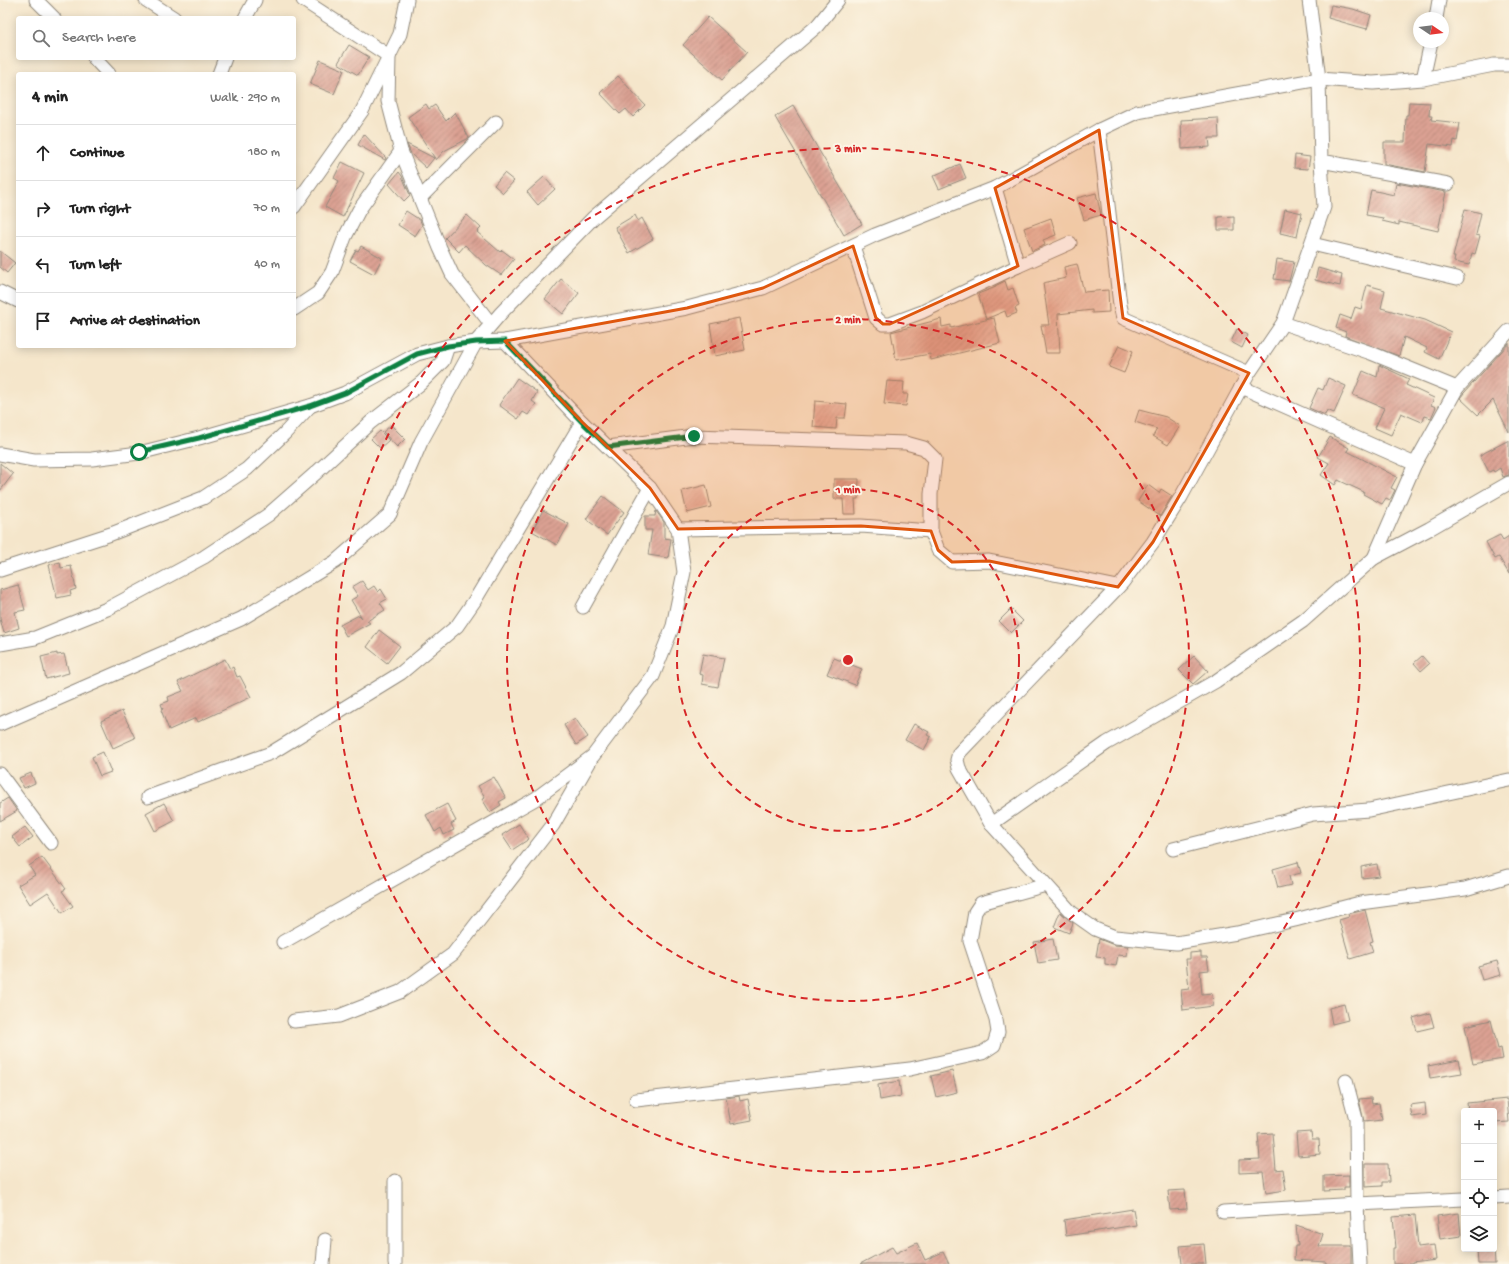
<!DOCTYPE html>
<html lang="en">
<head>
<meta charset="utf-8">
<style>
	:root { --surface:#fff; --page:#f2f2f2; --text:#222; --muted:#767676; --line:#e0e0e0 }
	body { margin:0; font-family:"Gochi Hand",sans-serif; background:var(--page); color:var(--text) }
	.controls { position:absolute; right:12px; bottom:12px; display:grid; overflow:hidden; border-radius:4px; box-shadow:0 2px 10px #0003 }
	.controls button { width:36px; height:36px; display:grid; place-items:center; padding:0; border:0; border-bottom:1px solid var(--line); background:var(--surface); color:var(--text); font:20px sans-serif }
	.compass { position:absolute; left:1413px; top:12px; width:36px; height:36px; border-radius:50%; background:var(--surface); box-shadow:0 2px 10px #0003; rotate:103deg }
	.stop { position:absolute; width:12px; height:12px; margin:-9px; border:3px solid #0b8043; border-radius:50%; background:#fff }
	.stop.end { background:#0b8043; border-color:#fff; box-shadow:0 1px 4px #0008 }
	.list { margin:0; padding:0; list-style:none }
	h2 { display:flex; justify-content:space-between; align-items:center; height:52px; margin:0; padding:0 16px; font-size:17px }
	h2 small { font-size:13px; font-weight:400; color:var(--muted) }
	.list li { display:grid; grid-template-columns:26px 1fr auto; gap:12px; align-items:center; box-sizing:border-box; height:56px; padding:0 16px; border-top:1px solid var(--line) }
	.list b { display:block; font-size:15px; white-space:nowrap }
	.list em { font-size:13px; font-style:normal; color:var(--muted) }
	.icon { flex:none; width:22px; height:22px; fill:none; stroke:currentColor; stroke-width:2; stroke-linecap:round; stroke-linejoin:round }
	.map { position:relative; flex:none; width:1509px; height:1264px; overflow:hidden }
	.search { position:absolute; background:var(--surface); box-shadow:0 2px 10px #0003; left:16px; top:16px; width:280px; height:44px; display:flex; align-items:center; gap:10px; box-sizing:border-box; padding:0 14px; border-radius:4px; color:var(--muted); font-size:15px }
	.panel { position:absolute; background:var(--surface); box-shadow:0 2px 10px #0003; left:16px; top:72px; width:280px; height:276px; border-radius:4px }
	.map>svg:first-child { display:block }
	.building { fill:url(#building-hatch) }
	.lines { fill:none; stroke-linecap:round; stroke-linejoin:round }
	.minor-casing { stroke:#90887b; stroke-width:15 }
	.minor { stroke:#fff; stroke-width:13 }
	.route { stroke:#0b8043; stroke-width:5 }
	.marked { fill:#df570e; fill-opacity:0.2; stroke:#df570e; stroke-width:3; stroke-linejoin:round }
	.ring { fill:none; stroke:#d62828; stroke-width:2; stroke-dasharray:7 5 }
	.centre { fill:#d62828; stroke:#fcf5e5; stroke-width:2 }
	.ring-label { font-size:12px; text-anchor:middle; font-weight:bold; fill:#d62828; stroke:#fcf5e5; stroke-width:4; stroke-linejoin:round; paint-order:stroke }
</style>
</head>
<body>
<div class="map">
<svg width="1509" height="1264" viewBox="0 0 1509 1264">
	<defs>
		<pattern id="building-hatch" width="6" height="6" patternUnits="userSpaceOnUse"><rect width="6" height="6" fill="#dba193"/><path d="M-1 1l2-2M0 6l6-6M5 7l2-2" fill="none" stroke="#b28378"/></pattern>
	</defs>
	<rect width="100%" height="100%" fill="#fcf5e5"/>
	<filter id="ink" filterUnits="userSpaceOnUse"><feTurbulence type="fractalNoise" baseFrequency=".025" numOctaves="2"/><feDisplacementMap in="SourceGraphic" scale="8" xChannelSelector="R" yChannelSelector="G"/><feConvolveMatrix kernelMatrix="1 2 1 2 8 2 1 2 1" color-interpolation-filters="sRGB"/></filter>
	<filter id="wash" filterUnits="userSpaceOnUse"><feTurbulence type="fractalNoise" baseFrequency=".012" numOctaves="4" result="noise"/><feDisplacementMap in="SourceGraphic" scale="16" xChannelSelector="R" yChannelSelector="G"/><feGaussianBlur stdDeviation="0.9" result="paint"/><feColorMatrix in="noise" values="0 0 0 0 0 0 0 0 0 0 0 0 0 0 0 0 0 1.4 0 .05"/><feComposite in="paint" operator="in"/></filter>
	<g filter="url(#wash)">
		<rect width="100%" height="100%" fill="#f5e6cb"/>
		<g id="blocks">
			<g class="building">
				<polygon points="1331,5 1353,9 1371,15 1367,29 1328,18"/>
				<polygon points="708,17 747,52 722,80 683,45"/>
				<polygon points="349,45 369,57 358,75 338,63"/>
				<polygon points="320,60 344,70 334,94 310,84"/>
				<polygon points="618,76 645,105 633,117 626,109 620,114 600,93"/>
				<polygon points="1409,102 1430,103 1429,116 1432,116 1431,120 1460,123 1457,141 1454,140 1453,147 1429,144 1425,172 1384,164 1384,142 1405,142 1406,115 1408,115"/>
				<polygon points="426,104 429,109 435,105 446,121 455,112 469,138 444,151 436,160 408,117"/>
				<polygon points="793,106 862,224 844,235 775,117"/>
				<polygon points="1218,118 1219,138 1209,138 1210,147 1182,149 1181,120"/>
				<polygon points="364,134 386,158 385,160 358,145"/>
				<polygon points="407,144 434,158 426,168 411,154"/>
				<polygon points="1295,155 1310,157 1308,169 1294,168"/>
				<polygon points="342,162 364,173 343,217 325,207 339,181 334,178"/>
				<polygon points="960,164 966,178 939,189 933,176"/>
				<polygon points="399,172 402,176 410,195 404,201 389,184"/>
				<polygon points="504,173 514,181 503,193 494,185"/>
				<polygon points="544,177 555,189 538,205 527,192"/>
				<polygon points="1396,183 1446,192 1438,231 1399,222 1399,225 1382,221 1383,218 1366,215 1371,190 1394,195"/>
				<polygon points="1096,193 1101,215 1084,220 1077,198"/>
				<polygon points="1285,209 1302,213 1297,237 1280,233"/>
				<polygon points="1465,209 1481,213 1476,235 1480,236 1475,254 1472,253 1469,265 1454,262 1455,257 1453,257"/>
				<polygon points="406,211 420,220 422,225 415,236 398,225"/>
				<polygon points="467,215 481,228 477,232 500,252 502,250 514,259 501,275 486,265 465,245 459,252 445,238"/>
				<polygon points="635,215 638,221 642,218 653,239 629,253 615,227"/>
				<polygon points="1234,216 1234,230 1218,230 1218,217"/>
				<polygon points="1051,218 1056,235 1043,240 1045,245 1032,251 1024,228"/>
				<polygon points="361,246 382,258 374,274 350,261 356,250 358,251"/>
				<polygon points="0,251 15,263 7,273 0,267"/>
				<polygon points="1277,259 1294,262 1289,281 1274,279"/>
				<polygon points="1077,264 1084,292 1108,290 1109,312 1092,313 1092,310 1058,314 1060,353 1046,353 1041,325 1049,325 1043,283 1066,278 1064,267"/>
				<polygon points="1318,268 1342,275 1340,286 1315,280"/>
				<polygon points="561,279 579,293 563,314 545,299"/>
				<polygon points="1005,281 1008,290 1013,288 1019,306 1015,308 1017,313 1007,317 1005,311 986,319 978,294 996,287 995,286"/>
				<polygon points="1367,285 1385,290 1381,308 1425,320 1451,332 1439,359 1425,352 1427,348 1404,337 1399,356 1345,336 1346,332 1336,328 1340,315 1351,319 1355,307 1361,309"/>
				<polygon points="739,318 745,350 715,356 710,324"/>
				<polygon points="994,318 1000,343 931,360 930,354 896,360 891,332 941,319 942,327 951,325 951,328"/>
				<polygon points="1237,329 1248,335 1242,348 1231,342"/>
				<polygon points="1509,343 1509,432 1493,400 1478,415 1460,398 1464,393"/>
				<polygon points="1119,345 1133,351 1124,373 1109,367"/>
				<polygon points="1379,365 1409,379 1406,385 1434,398 1431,405 1436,407 1431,418 1425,416 1422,422 1401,413 1391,435 1375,428 1384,408 1353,395 1363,371 1377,377"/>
				<polygon points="517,378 537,392 532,401 536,404 528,415 523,412 518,419 499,405"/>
				<polygon points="1328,378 1346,386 1334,413 1327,410 1325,415 1309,408 1318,388 1323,390"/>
				<polygon points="887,381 904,382 903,394 908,394 906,406 884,404"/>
				<polygon points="815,401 847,404 845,418 837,418 836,429 813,427"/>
				<polygon points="1139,410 1166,417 1180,426 1168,445 1153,436 1157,429 1135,422"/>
				<polygon points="391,425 405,439 397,447 383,432"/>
				<polygon points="380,431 389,440 380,448 371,439"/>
				<polygon points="1330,437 1349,448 1347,451 1397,477 1391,488 1395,490 1390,500 1386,498 1382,504 1363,494 1364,492 1338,480 1335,485 1321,475 1329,463 1318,457"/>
				<polygon points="1509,440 1509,475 1503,477 1500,468 1494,472 1493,470 1489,472 1480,455"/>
				<polygon points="0,463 13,474 0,491"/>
				<polygon points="834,479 859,479 858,499 855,499 856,514 844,514 843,499 834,499"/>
				<polygon points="706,485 711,507 687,513 682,491"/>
				<polygon points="1148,485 1159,493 1161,489 1172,496 1160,516 1138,501"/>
				<polygon points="603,496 624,512 607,535 586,519"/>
				<polygon points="543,510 569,524 557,545 532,531"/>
				<polygon points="656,511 664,522 664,538 671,539 668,558 648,555 652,530 645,530 645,516 655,516"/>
				<polygon points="1500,535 1503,540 1509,536 1509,574 1499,557 1495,559 1486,542"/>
				<polygon points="60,562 61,568 71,566 76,589 70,591 71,595 57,598 49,565"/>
				<polygon points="362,581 368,590 374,586 378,592 381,589 387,599 380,603 385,610 367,621 370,623 346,636 340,625 359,615 362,618 351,600 358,596 352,587"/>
				<polygon points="18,585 25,610 15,612 19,628 4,633 0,619 0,590"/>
				<polygon points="1011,609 1023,621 1011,633 999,621"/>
				<polygon points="379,630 400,646 387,663 367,647"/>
				<polygon points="57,653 57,655 64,654 69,673 46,679 41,657"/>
				<polygon points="703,654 724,658 718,687 702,684 703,675 699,674"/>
				<polygon points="1194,656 1208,671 1193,684 1179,670"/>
				<polygon points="1422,656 1429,664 1421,671 1414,663"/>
				<polygon points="834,658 862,669 855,685 827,674"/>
				<polygon points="225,659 230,669 233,667 237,677 240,676 251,697 198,722 196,718 169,730 161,710 163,709 161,704 169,701 168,697 183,691 178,682"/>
				<polygon points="122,711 135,738 113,748 101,721"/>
				<polygon points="575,718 588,737 576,745 564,725"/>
				<polygon points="914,724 929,732 927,735 931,737 924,750 905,740"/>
				<polygon points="103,752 111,772 100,776 92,757"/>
				<polygon points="31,773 35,783 24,788 19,778"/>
				<polygon points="494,777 506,798 499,802 501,805 490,812 482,799 485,797 478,786"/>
				<polygon points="8,798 17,811 0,821 0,803"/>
				<polygon points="164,803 174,821 155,831 146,813"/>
				<polygon points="447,804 456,821 451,824 454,830 444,835 441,828 435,832 426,815"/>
				<polygon points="519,824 529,839 512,850 502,835"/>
				<polygon points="25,827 33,837 20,847 12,837"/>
				<polygon points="42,857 66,889 62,891 73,906 62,913 48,892 30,904 18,885 35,875 29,866"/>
				<polygon points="1298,862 1301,873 1289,876 1291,885 1278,888 1273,869"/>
				<polygon points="1377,864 1379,876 1362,878 1361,867"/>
				<polygon points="1365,910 1373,941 1370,942 1373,952 1350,959 1339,920 1349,917 1348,914"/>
				<polygon points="1060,912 1073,923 1069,933 1054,927"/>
				<polygon points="1053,939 1057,960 1038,963 1034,942"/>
				<polygon points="1099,939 1114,945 1128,946 1127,956 1118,955 1116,966 1105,964 1105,958 1096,957"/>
				<polygon points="1201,952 1201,957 1207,957 1209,970 1200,971 1202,994 1212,993 1213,1006 1183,1010 1181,990 1189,989 1186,959 1190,959 1190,953"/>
				<polygon points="1497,961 1501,975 1482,980 1478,966"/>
				<polygon points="1344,1004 1348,1020 1332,1024 1329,1008"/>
				<polygon points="1430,1013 1434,1027 1417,1031 1413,1018"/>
				<polygon points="1491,1020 1498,1049 1501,1048 1503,1059 1473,1064 1465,1026"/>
				<polygon points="1459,1060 1462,1073 1430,1078 1428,1066"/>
				<polygon points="952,1071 957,1092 936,1097 931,1076"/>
				<polygon points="899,1081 901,1096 880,1100 878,1085"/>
				<polygon points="739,1096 740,1101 748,1099 752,1120 731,1124 726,1098"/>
				<polygon points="1371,1098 1372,1104 1379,1103 1382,1120 1364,1122 1359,1099"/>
				<polygon points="1507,1099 1509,1122 1494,1123 1494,1111 1468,1111 1467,1103"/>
				<polygon points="1425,1103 1426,1115 1412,1117 1410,1105"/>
				<polygon points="1311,1132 1312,1139 1319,1139 1320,1154 1298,1156 1296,1133"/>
				<polygon points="1273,1133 1276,1170 1283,1169 1286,1190 1266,1193 1263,1172 1239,1173 1239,1160 1260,1159 1258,1134"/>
				<polygon points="1365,1164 1388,1164 1389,1182 1382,1182 1382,1186 1365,1187"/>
				<polygon points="1349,1175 1349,1187 1344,1187 1344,1190 1324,1191 1324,1176"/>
				<polygon points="1185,1190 1187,1209 1170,1210 1168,1191"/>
				<polygon points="1133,1209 1136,1225 1066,1236 1064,1220"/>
				<polygon points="1459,1213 1461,1236 1440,1239 1437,1216"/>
				<polygon points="1415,1215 1418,1247 1434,1245 1436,1260 1412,1263 1412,1264 1393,1264 1393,1248 1396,1248 1393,1217"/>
				<polygon points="1296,1225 1323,1234 1319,1246 1351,1246 1351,1264 1326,1264 1326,1262 1294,1260 1295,1246 1298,1246"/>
				<polygon points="917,1243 925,1260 943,1252 949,1264 860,1264 892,1247 896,1253"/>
				<polygon points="1204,1244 1206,1264 1182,1264 1180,1246"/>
				<polygon points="1477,1249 1494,1249 1495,1264 1478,1264"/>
			</g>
		</g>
	</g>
	<g filter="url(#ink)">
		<use href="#blocks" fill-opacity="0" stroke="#90887b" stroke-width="1"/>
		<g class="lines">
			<defs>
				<g id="minor">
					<polyline points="36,0 54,18"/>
					<polyline points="146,0 174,18"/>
					<polyline points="303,0 389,56"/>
					<polyline points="1309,0 1319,79 1321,161 1324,207 1283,323 1249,373 1181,497 1153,542 1122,583 959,753 957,760 959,768 991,824 1071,912 1095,929 1115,937 1176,943 1237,933 1295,920 1360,903 1465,889 1509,876"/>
					<polyline points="245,18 255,0"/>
					<polyline points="1436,18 1439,0"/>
					<polyline points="389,56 388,101 401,151 440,248 452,274 491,324"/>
					<polyline points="94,58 109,74"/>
					<polyline points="219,74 225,58"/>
					<polyline points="1423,79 1431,42"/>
					<polyline points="1099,130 1120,305 1123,318 1249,373"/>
					<polyline points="1321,161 1448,184"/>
					<polyline points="995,188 1018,266"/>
					<polyline points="420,198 496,122"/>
					<polyline points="294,207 362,111 400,34 407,0"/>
					<polyline points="1312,244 1457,278"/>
					<polyline points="853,246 876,318 883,324 890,324 922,312 1018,266 1070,243"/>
					<polyline points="0,292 18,301"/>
					<polyline points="294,309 318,293 332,272 345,237 359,210 401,151"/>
					<polyline points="1283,323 1371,353 1457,388"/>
					<polyline points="1241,387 1415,464"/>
					<polyline points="608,447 694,436 906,443 924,448 935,459 931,494 931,531 938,550 952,562 989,561 1118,587"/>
					<polyline points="0,454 34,460 92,459 139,453 199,438 310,406 345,393 417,354 448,346 476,342 505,341 687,308 763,288 875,235 995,188 1099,130 1137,112 1319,79 1373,83 1423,79 1494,65 1509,65"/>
					<polyline points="678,529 861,526 931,531"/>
					<polyline points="1374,558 1429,529 1509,483"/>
					<polyline points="0,570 111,534 203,498 247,469 285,433 310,406"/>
					<polyline points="583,607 650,488"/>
					<polyline points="0,644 35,638 107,609 204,557 268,515 317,472 371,422 421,383 443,361 448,346"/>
					<polyline points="0,724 241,619 335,562 390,514 421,442 476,342 501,313 593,218 817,26 838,0"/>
					<polyline points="0,774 51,843"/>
					<polyline points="148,797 271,753 401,673 457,626 475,600 582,422"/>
					<polyline points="991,824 1107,743 1216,681 1303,621 1374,558 1415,464 1457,388 1509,331"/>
					<polyline points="1173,849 1313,814 1369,810 1509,780"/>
					<polyline points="283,942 535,799 593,756 653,676 673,626 684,572 678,529 650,488 582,422 505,341"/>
					<polyline points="294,1021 339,1016 400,992 453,954 553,825 590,761"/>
					<polyline points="1346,1081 1356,1119 1357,1204 1360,1264"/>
					<polyline points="636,1100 910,1069 982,1053 994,1045 998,1032 996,1020 970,941 975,912 981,903 1046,885"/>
					<polyline points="395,1181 395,1264"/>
					<polyline points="1494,1198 1509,1197"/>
					<polyline points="1223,1212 1357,1204 1464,1199"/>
					<polyline points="323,1264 325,1240"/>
				</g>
			</defs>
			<use href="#minor" class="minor-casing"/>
			<use href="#minor" class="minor"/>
		</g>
	</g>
	<g class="lines" filter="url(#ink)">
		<polyline class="route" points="139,452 199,438 310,406 345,393 417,354 448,346 476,342 505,341 582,422 608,447 694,436"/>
	</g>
	<path class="marked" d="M1099 130 1123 318 1249 373 1153 542 1118 587 989 561 952 562 938 550 931 531 861 526 678 529 650 488 582 422 505 341 687 308 763 288 853 246 876 318 883 324H890L1018 266 995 188Z"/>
	<g class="ring">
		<circle cx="848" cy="660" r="171"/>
		<circle cx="848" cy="660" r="341"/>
		<circle cx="848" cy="660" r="512"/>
	</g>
	<circle cx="848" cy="660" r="6" class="centre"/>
	<g class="ring-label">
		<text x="848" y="152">3 min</text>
		<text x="848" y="323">2 min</text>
		<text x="848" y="493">1 min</text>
	</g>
</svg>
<div class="controls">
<button>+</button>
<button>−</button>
<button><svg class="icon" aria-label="locate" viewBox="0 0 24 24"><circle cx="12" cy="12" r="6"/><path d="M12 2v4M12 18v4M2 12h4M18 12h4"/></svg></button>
<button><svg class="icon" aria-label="layers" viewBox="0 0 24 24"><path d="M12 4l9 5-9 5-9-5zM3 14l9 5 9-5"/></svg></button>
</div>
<svg class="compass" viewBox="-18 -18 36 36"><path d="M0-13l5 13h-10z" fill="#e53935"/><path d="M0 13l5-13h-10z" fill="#767676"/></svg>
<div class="stop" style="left:139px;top:452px"></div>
<div class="stop end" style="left:694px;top:436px"></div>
<div class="search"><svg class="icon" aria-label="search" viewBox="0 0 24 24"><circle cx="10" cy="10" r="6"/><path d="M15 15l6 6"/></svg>Search here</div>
<section class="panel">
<h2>4 min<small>Walk · 290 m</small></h2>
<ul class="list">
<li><svg class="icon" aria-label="ahead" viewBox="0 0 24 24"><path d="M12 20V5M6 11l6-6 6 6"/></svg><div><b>Continue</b></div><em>180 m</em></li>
<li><svg class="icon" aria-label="right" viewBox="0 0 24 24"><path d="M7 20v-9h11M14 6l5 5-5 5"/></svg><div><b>Turn right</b></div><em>70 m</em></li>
<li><svg class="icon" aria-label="left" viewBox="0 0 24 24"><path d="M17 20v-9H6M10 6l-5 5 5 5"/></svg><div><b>Turn left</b></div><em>40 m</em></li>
<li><svg class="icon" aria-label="arrive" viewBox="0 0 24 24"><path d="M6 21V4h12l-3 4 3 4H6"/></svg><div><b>Arrive at destination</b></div></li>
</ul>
</section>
</div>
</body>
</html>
